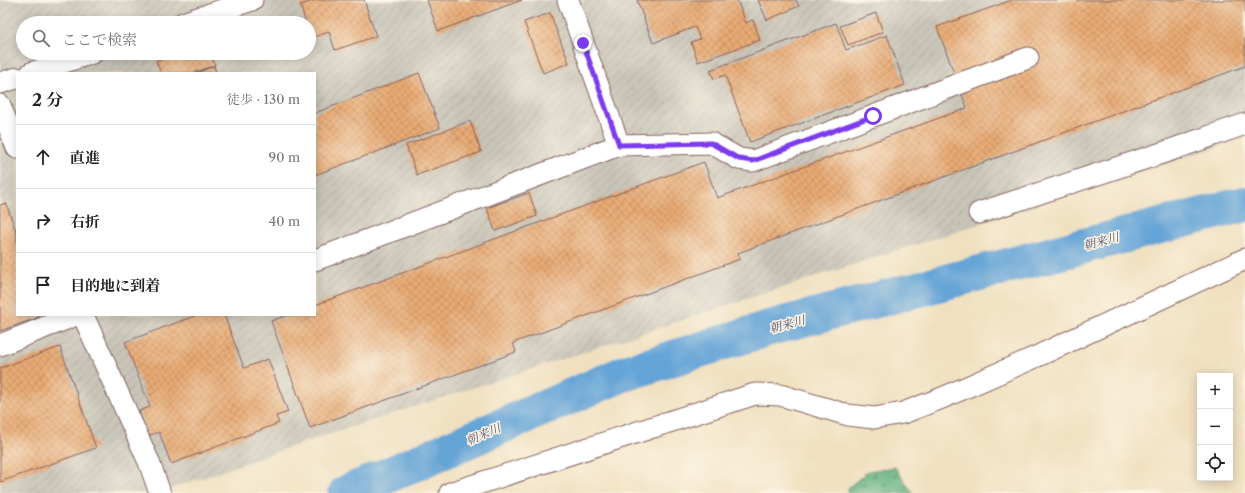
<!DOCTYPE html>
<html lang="ja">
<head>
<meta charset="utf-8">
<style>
	:root { --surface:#fff; --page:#f6f6f6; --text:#222; --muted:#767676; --line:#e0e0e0 }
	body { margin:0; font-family:"Libre Caslon Text","Noto Serif JP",serif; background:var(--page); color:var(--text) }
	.controls { position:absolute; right:12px; bottom:12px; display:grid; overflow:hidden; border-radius:0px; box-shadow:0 2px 10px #0003 }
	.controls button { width:36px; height:36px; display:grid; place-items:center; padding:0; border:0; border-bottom:1px solid var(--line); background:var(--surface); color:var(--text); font:20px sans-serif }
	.stop { position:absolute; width:12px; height:12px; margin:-9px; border:3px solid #7c3aed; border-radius:50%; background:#fff }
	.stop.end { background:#7c3aed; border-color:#fff; box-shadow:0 1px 4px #0008 }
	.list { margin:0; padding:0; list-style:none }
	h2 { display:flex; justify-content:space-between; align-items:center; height:52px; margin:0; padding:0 16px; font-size:17px }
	h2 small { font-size:13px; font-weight:400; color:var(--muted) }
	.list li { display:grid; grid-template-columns:26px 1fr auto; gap:12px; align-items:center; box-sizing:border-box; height:64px; padding:0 16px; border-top:1px solid var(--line) }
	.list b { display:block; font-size:15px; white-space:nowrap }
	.list em { font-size:13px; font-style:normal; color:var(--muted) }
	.icon { flex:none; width:22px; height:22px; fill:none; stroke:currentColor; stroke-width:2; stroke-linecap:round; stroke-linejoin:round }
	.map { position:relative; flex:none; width:1245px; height:493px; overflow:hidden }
	.search { position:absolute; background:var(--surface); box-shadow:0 2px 10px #0003; left:16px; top:16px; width:300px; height:44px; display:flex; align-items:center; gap:10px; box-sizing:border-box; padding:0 14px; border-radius:22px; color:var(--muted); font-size:15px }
	.panel { position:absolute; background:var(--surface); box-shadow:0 2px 10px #0003; left:16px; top:72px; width:300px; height:244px; border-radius:0px }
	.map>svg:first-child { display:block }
	.industrial { fill:url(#industrial-furrows); fill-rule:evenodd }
	.forest { fill:url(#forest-firs); stroke:#546854 }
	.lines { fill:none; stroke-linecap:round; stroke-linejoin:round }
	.river { stroke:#65a4d7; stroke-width:36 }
	.building { fill:url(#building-cross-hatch) }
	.minor-casing { stroke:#84635f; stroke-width:23 }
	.minor { stroke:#fff; stroke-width:21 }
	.route { stroke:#7c3aed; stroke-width:5 }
	.labels { text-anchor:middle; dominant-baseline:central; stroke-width:3; stroke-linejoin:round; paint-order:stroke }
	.water-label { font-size:12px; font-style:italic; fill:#555470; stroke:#fcf5e5 }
</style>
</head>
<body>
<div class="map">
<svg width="1245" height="493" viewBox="0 0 1245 493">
	<defs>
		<pattern id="industrial-furrows" width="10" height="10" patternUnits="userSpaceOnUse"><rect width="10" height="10" fill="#c8c4b8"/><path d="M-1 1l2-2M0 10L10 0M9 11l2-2" fill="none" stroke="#ada89e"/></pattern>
		<pattern id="forest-firs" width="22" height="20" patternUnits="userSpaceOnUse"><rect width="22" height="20" fill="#5fb07e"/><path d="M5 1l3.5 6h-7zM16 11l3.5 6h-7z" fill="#508f67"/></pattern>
		<pattern id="building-cross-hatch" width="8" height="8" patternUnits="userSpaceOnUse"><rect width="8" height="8" fill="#e9ab75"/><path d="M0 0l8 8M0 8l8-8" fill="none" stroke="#bf8b60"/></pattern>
	</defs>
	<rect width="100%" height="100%" fill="#fcf5e5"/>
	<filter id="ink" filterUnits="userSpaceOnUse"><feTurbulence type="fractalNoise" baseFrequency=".025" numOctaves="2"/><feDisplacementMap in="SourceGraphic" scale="8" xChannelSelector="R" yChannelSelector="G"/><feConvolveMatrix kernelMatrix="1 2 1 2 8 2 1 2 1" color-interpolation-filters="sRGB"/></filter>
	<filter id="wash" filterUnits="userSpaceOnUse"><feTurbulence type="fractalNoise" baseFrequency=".012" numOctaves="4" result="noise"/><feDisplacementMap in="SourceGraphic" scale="16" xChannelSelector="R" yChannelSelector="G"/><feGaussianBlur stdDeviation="0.9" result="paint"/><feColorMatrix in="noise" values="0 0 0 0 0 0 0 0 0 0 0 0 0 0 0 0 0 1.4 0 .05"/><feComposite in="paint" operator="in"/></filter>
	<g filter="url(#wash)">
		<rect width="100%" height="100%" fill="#f0e0c0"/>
		<path class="industrial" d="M0 0H1245V138L302 443 159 493H0ZM23 23H309V53H23ZM17 73H315V315H17Z"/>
		<polygon class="forest" points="895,467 913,493 848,493 848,488 868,471"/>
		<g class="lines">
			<polyline class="river" points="346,493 623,374 769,328 1245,204"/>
		</g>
		<g id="blocks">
			<g class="building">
				<polygon points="316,0 364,0 376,36 335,50 329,32 311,38 309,31 309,23 306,23 300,5"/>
				<polygon points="427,0 522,0 438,31"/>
				<polygon points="637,0 737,0 746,23 753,20 760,40 698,62 691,42 700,39 695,27 653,43"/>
				<polygon points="758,0 796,0 799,6 767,20"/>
				<polygon points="1012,0 1245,0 1245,66 738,253 740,259 513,343 516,352 310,428 271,321 288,315 315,315 315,305 704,162 717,198 967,108 937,27"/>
				<polygon points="550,13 569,63 543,73 524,22"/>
				<polygon points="876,13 883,32 848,45 840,26"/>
				<polygon points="836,23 846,50 887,35 905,85 750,142 725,75 714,79 710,70"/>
				<polygon points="176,53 210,53 215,65 193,73 161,73 156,61"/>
				<polygon points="214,66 216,73 197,73"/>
				<polygon points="419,73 440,128 315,175 315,113"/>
				<polygon points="470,121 481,152 417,175 406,145"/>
				<polygon points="529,193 537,216 495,231 487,208"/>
				<polygon points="6,203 17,234 17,315 45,315 0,331 0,205"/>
				<polygon points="197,315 224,315 244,368 268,359 288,412 276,416 279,423 171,464 159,432 148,436 139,411 150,407 125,342"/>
				<polygon points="60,347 96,448 0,482 0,368"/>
			</g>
		</g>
	</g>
	<g filter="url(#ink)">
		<use href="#blocks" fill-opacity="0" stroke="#84635f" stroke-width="1"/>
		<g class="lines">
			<defs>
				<g id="minor">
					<polyline points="568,0 619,145"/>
					<polyline points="183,23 252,0"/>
					<polyline points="31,73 92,53"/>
					<polyline points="0,83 17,78"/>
					<polyline points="0,105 17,148"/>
					<polyline points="979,213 1168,151 1245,124"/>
					<polyline points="315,260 619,145 711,143 739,159 753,161 1028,58"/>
					<polyline points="83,315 149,462 160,493"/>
					<polyline points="0,345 76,315"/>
					<polyline points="450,493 755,394 780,395 848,415 874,418 903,413 942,398 1040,355 1245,259"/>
				</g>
			</defs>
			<use href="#minor" class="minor-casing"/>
			<use href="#minor" class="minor"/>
		</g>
	</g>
	<g class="lines" filter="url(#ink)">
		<polyline class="route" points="583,43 619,145 711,143 739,159 753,161 873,116"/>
	</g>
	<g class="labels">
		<g class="water-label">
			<text transform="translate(1101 241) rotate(-15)">朝来川</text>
			<text transform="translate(787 324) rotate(-15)">朝来川</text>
			<text transform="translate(483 434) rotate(-23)">朝来川</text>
		</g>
	</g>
</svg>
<div class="controls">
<button>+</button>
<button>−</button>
<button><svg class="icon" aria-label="locate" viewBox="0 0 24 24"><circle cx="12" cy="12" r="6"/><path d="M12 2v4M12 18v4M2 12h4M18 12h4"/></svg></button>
</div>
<div class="stop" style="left:873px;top:116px"></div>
<div class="stop end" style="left:583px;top:43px"></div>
<div class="search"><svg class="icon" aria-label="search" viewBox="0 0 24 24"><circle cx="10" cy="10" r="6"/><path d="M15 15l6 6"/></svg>ここで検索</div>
<section class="panel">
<h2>2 分<small>徒歩 · 130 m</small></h2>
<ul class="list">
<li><svg class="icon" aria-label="ahead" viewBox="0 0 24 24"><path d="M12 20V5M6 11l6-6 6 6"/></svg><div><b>直進</b></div><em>90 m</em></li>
<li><svg class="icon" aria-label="right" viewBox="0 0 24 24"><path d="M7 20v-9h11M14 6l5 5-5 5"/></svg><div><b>右折</b></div><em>40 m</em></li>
<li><svg class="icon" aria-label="arrive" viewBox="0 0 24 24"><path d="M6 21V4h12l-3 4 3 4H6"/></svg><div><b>目的地に到着</b></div></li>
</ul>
</section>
</div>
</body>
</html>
